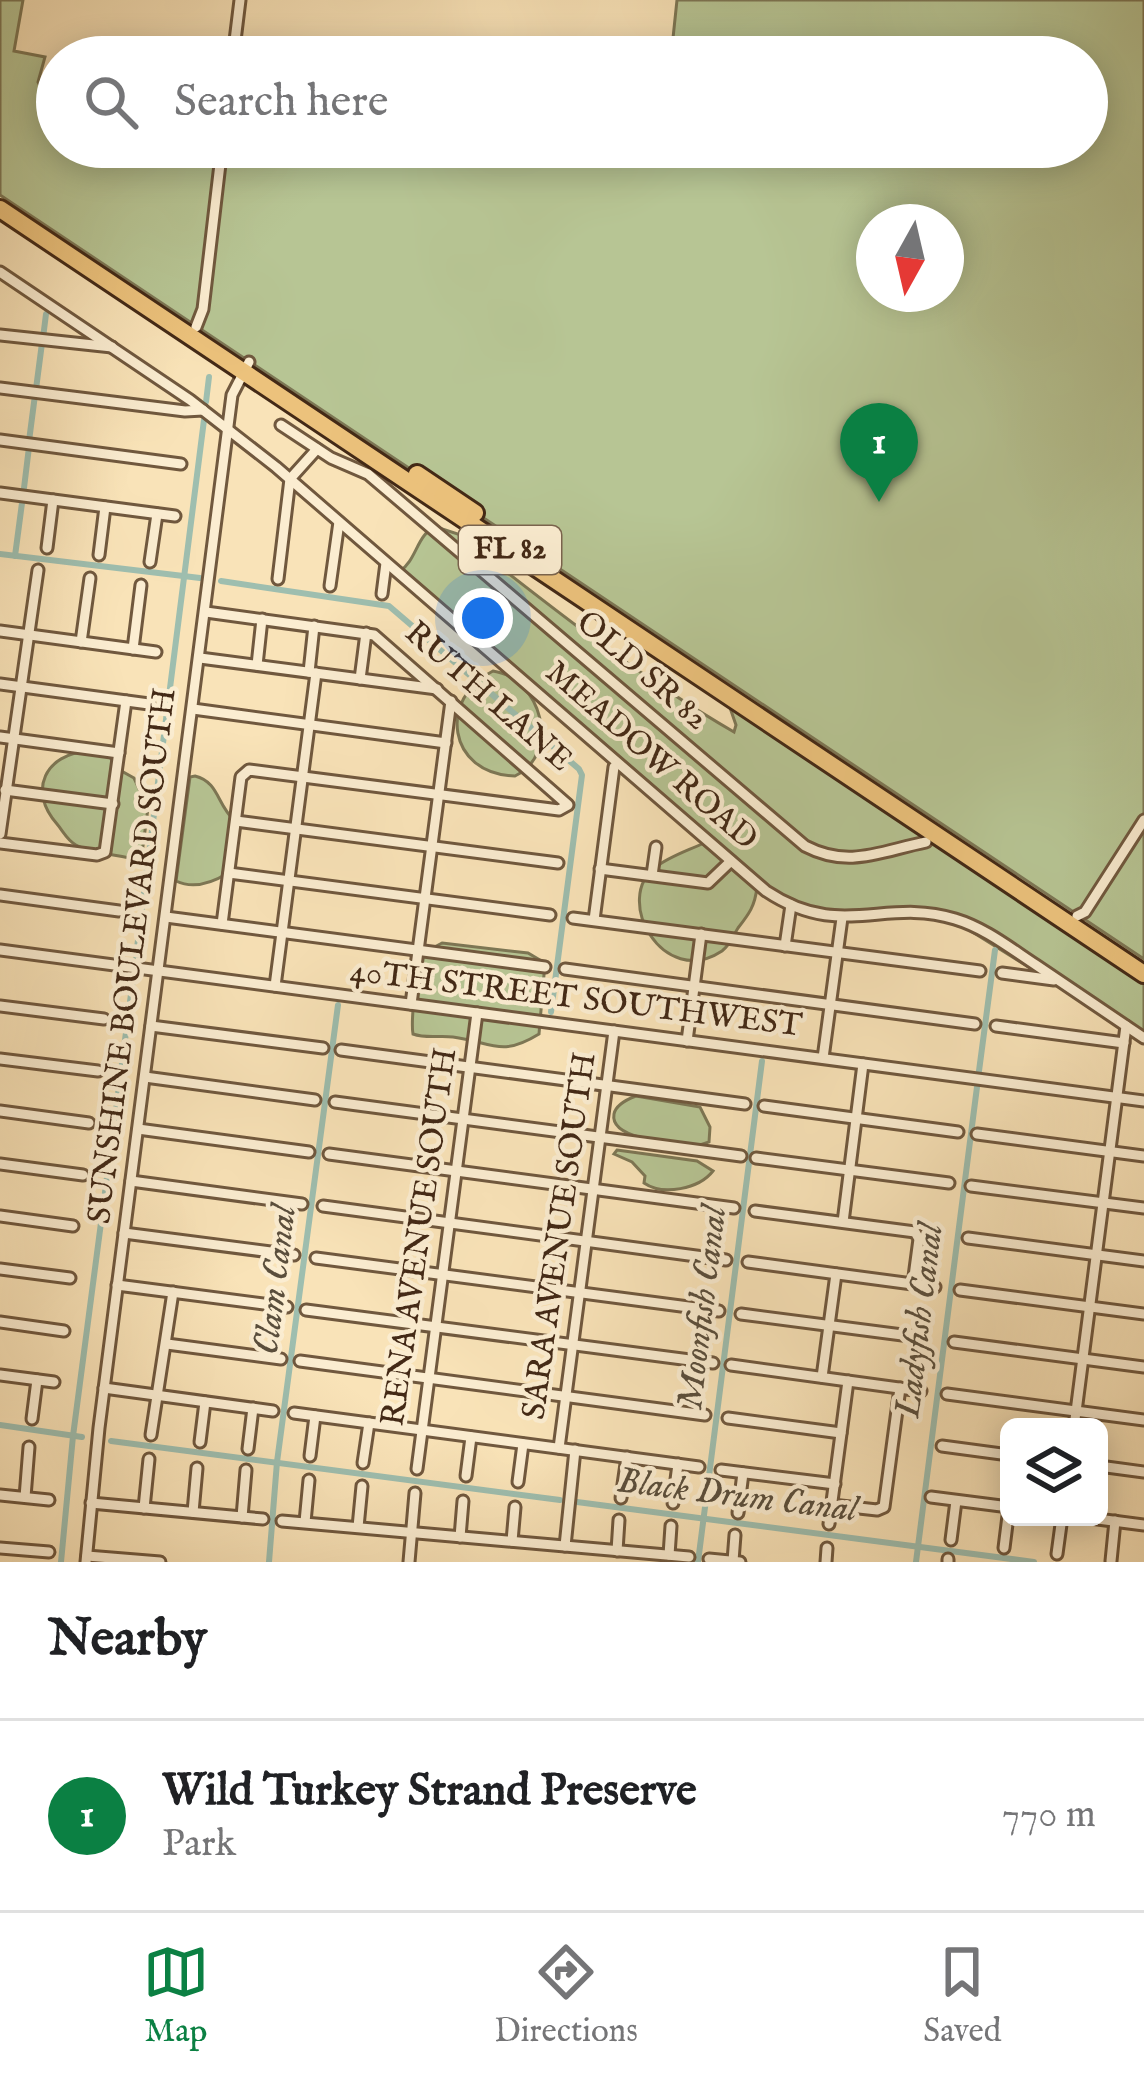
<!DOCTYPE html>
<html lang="en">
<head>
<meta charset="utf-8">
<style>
	:root { --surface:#fff; --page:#f6f6f6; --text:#202124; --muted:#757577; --line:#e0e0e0; --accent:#0b8043 }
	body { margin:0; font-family:"IM FELL English",serif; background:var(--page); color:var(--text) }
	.controls { position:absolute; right:36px; bottom:36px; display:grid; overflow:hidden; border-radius:18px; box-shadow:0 6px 30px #0003 }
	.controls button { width:108px; height:108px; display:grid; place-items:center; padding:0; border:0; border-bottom:3px solid var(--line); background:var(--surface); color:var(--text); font:60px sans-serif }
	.compass { position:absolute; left:856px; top:204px; width:108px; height:108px; border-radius:50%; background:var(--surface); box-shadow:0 6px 30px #0003; rotate:188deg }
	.you { position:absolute; left:483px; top:618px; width:42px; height:42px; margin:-30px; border:9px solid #fff; border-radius:50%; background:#1a73e8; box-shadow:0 0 0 18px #1a73e833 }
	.badge { display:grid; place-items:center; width:78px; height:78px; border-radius:50%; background:var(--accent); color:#fff; font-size:39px; font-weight:700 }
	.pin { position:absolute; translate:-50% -99px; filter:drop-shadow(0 3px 6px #0008) }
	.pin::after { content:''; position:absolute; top:63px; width:42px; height:36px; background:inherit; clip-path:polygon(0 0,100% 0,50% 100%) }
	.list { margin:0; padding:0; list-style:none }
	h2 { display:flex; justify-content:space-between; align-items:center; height:156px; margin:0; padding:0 48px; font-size:51px }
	h2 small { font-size:39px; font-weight:400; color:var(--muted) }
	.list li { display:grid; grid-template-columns:78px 1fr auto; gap:36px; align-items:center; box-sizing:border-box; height:192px; padding:0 48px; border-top:3px solid var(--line) }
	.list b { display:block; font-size:45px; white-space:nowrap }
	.list p { margin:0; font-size:39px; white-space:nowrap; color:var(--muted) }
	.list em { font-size:39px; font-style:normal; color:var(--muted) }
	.icon { flex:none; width:66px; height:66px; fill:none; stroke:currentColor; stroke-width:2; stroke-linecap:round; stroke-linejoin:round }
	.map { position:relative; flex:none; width:1144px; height:1562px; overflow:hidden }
	.search { position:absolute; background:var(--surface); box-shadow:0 6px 30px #0003; left:36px; right:36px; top:36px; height:132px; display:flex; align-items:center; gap:30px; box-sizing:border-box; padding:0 42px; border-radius:66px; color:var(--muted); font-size:45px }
	.sheet { height:348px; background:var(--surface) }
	nav { display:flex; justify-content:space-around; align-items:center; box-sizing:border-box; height:168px; border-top:3px solid var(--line); background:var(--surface); font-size:33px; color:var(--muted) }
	nav a { display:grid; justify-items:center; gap:6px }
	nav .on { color:var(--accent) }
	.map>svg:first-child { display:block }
	.green { fill:#b7c594; stroke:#7d7755; stroke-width:3; fill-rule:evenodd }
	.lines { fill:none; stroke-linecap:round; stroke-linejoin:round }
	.canal { stroke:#9ebeaf; stroke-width:6 }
	.minor-casing { stroke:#70583e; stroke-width:15 }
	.highway-casing { stroke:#432916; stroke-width:22 }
	.minor { stroke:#fbedd1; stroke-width:9 }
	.highway { stroke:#ecc27c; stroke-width:16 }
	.labels { text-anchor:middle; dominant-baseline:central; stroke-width:9; stroke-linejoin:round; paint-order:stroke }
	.shield { fill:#fbedd1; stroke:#7a644e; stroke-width:3 }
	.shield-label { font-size:30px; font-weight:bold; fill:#432916 }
	.street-label { font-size:33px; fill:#432916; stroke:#fbedd1 }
	.water-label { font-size:36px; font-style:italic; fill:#5a4e3c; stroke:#fbedd1 }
</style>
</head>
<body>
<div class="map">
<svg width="1144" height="1562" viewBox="0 0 1144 1562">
	<rect width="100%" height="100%" fill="#f9e3b8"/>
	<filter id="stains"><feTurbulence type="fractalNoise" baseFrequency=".00167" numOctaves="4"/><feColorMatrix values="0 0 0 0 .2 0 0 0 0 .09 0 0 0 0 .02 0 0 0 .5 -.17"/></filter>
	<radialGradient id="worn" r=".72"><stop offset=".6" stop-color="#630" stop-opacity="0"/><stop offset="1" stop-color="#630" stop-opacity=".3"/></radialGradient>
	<g class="green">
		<path d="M0 0H23L14 51 45 57 38 82 41 88 57 93V147H302L309 151 310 147H1087V57H671L677 0H1144V959L0 195ZM874 222H946V294H874Z"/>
		<path d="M436 527 458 534C547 604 636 675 734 732L736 725 728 702 811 757 814 763 1144 976V1039L950 918 881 915 849 921 820 917 757 887C755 906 749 914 738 928 733 936 730 945 722 951 663 990 612 898 656 867 670 856 690 850 706 842L400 571C417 560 417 533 436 527Z"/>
		<path d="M493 671C541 678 562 753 515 776 447 774 438 698 493 671Z"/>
		<path d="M88 751 107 753 118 769 134 778 148 808 141 861C120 854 95 855 76 845 67 840 63 831 57 824 27 790 46 754 88 751Z"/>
		<path d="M195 776C219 782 217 805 234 820L228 873C212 883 193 889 176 881L190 777Z"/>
		<path d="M442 943 528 953 545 963 539 1034C500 1058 492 1042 453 1037 439 1035 427 1039 413 1034 411 1024 415 973 420 963 424 953 433 947 442 943Z"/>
		<path d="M636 1096 700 1107 710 1127 709 1142 700 1145C682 1143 609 1142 614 1114 616 1104 628 1099 636 1096Z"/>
		<path d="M617 1150 697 1161 713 1171C699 1189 663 1196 644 1183L645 1176 632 1162 614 1154Z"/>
	</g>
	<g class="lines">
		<g class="canal">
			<polyline points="43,338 46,314"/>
			<polyline points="36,389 42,343"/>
			<polyline points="206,402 209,377"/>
			<polyline points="29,441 35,395"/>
			<polyline points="24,488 29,447"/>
			<polyline points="0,554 200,578"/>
			<polyline points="15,556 22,503"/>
			<polyline points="221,581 389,606 579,769 582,775 551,1012"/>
			<polyline points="136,956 204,420"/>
			<polyline points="979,1071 995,950"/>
			<polyline points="0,1425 82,1437"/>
			<polyline points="111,1441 560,1500"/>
			<polyline points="577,1502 1034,1562"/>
			<polyline points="61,1562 73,1436 133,979"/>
			<polyline points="269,1562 277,1462 338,1005"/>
			<polyline points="698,1562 762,1061"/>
			<polyline points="916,1562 977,1087"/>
		</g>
		<defs>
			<g id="minor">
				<polyline points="233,57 240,0"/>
				<path d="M0 272 190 400 276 467 766 891C841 941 884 897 955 919 985 928 1010 948 1036 965 1072 989 1108 1014 1144 1038"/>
				<polyline points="196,327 203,309 222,147"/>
				<polyline points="0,335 112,347"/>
				<polyline points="0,388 185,411 203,410"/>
				<path d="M281 425 331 458 368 474 805 846C849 869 881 851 926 842"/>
				<polyline points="0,440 181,464"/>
				<polyline points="0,493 175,516"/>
				<polyline points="47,548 53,500"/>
				<polyline points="99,555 105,507"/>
				<polyline points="150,562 157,514"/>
				<polyline points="278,579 290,479 317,449"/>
				<polyline points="330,586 339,522"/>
				<polyline points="382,594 386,563"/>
				<polyline points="206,612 374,635 568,805 559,810 249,770 241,777 222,924"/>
				<polyline points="0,631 156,652"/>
				<polyline points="81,642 90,578"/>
				<polyline points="133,649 141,585"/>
				<polyline points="200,658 437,689"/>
				<polyline points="257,665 262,619"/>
				<polyline points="309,672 314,626"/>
				<polyline points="360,679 366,633"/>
				<polyline points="0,684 149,704"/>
				<polyline points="193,709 446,743"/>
				<polyline points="0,737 119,753"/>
				<polyline points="5,790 113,804"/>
				<polyline points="236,821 558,863"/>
				<polyline points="0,834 38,570"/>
				<polyline points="0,843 97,855 105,852 126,701"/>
				<polyline points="600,869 708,883 731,861"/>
				<polyline points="229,873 550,915"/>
				<polyline points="652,875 656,847"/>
				<polyline points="0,895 119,911"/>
				<polyline points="1077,916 1085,912 1144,820"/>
				<polyline points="166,917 545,967"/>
				<polyline points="573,918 980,971"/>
				<polyline points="594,920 614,767 618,764"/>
				<polyline points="785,946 791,905"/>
				<polyline points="0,950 1144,1101"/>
				<polyline points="565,969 975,1024"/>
				<polyline points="1002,973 1054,980"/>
				<polyline points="275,986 316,673"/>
				<polyline points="411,1004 451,701"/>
				<polyline points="0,1006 104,1019"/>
				<polyline points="151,1026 323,1048"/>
				<polyline points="996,1026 1124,1043"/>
				<polyline points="687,1041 701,934"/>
				<polyline points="341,1050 745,1104"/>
				<polyline points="823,1058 842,918"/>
				<polyline points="0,1059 98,1071"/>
				<polyline points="145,1077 315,1100"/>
				<polyline points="335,1102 741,1156"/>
				<polyline points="764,1106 958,1132"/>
				<polyline points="0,1111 89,1123"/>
				<polyline points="138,1129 309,1152"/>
				<polyline points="977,1134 1144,1156"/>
				<polyline points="329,1154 734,1208"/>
				<polyline points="756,1158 949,1183"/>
				<polyline points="0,1164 83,1175"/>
				<polyline points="131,1181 302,1204"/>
				<polyline points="971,1186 1144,1208"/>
				<polyline points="323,1206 726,1260"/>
				<polyline points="755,1211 915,1232 919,1239 913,1284"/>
				<polyline points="0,1216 73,1226"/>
				<polyline points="843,1222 863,1064"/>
				<polyline points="124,1233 294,1255"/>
				<polyline points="968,1238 1144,1261"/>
				<polyline points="316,1258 719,1311"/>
				<polyline points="748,1262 935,1287"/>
				<polyline points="0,1269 70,1278"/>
				<polyline points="117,1285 287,1307"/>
				<polyline points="960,1290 1144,1314"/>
				<polyline points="306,1310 713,1363"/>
				<polyline points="741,1314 910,1336"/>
				<polyline points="0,1322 64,1331"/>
				<polyline points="954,1342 1144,1367"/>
				<polyline points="167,1344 281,1359"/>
				<polyline points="300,1361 705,1415"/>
				<polyline points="731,1365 921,1391"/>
				<polyline points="0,1375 54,1382"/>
				<polyline points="822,1377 836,1274"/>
				<polyline points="104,1388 273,1411"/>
				<polyline points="947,1394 1144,1420"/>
				<polyline points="294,1413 699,1467"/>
				<polyline points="728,1418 841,1433"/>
				<polyline points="32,1419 37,1380"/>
				<polyline points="1074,1427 1126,1026"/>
				<polyline points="151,1435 173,1292"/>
				<polyline points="200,1442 205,1402"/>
				<polyline points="942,1446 1009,1455"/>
				<polyline points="559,1448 614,1031"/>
				<polyline points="248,1449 253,1408"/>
				<polyline points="310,1456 315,1416"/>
				<polyline points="363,1463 369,1423"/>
				<polyline points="1099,1466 1144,1472"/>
				<polyline points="417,1469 477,1013"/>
				<polyline points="721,1470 835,1484"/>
				<polyline points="466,1476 471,1437"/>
				<polyline points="518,1482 523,1444"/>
				<polyline points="0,1495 49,1500"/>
				<polyline points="25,1497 29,1447"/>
				<polyline points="931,1497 1009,1507"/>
				<polyline points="621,1498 627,1457"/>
				<polyline points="91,1503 263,1519"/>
				<polyline points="673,1503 678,1464"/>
				<polyline points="832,1505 877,1510 884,1507 900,1388"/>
				<polyline points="144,1508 149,1459"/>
				<polyline points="193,1512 197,1468"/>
				<polyline points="738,1513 743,1473"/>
				<polyline points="242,1517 246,1470"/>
				<polyline points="1082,1517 1144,1525"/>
				<polyline points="282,1521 689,1557"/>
				<polyline points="305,1522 309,1480"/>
				<polyline points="829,1524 848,1381"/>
				<polyline points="358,1527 362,1486"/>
				<polyline points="460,1537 463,1501"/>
				<polyline points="951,1540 956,1501"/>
				<polyline points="512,1541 515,1507"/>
				<polyline points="565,1546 575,1450"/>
				<polyline points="0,1548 49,1552"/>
				<polyline points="1004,1548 1009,1508"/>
				<polyline points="617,1551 619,1520"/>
				<polyline points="1057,1554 1062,1517"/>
				<polyline points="669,1555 671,1526"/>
				<polyline points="87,1556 160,1562"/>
				<polyline points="709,1559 740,1562"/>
				<polyline points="733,1561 735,1535"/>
				<polyline points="1111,1561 1115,1521"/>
				<polyline points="86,1562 99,1428 232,395 249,362"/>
				<polyline points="409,1562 415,1493"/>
				<polyline points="826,1562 827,1548"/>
				<polyline points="948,1562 948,1559"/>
			</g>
			<g id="highway">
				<polyline points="0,209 1144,974"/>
				<polyline points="417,474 475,513"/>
			</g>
		</defs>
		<use href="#minor" class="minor-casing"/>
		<use href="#highway" class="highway-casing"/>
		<use href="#minor" class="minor"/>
		<use href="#highway" class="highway"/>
	</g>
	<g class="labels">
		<rect class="shield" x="459" y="526" width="102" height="48" rx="9"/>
		<g class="shield-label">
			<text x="510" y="550">FL 82</text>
		</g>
		<g class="street-label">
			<text transform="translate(642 671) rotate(41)">OLD SR 82</text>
			<text transform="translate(488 697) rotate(41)">RUTH LANE</text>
			<text transform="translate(651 756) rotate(41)">MEADOW ROAD</text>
			<text transform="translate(133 956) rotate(-83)">SUNSHINE BOULEVARD SOUTH</text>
			<text transform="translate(576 999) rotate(7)">40TH STREET SOUTHWEST</text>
			<text transform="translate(560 1236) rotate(-82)">SARA AVENUE SOUTH</text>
			<text transform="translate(420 1237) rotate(-82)">RENA AVENUE SOUTH</text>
		</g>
		<g class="water-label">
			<text transform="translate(276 1280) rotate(-83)">Clam Canal</text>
			<text transform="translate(703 1308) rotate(-83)">Moonfish Canal</text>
			<text transform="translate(920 1321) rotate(-83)">Ladyfish Canal</text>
			<text transform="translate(737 1496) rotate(7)">Black Drum Canal</text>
		</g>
	</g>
	<rect width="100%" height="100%" filter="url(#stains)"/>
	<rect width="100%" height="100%" fill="url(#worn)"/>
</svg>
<div class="controls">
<button><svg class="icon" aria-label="layers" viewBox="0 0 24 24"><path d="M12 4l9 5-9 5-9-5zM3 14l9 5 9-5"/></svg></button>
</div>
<svg class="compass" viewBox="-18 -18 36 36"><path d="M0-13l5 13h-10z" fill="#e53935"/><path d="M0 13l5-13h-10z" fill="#757577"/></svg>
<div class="you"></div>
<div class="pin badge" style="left:879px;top:502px">1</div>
<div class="search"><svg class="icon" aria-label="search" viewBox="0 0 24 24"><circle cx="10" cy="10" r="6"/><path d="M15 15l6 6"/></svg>Search here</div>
</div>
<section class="sheet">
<h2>Nearby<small></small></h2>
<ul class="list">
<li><span class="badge">1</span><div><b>Wild Turkey Strand Preserve</b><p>Park</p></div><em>770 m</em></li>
</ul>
</section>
<nav>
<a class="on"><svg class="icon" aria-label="map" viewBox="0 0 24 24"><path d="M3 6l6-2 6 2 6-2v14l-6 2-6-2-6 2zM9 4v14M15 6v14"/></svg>Map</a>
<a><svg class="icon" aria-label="directions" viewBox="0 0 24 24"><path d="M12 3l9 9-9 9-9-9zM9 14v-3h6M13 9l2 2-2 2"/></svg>Directions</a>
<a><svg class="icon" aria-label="saved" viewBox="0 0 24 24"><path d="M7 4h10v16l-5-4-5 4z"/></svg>Saved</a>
</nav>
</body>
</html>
